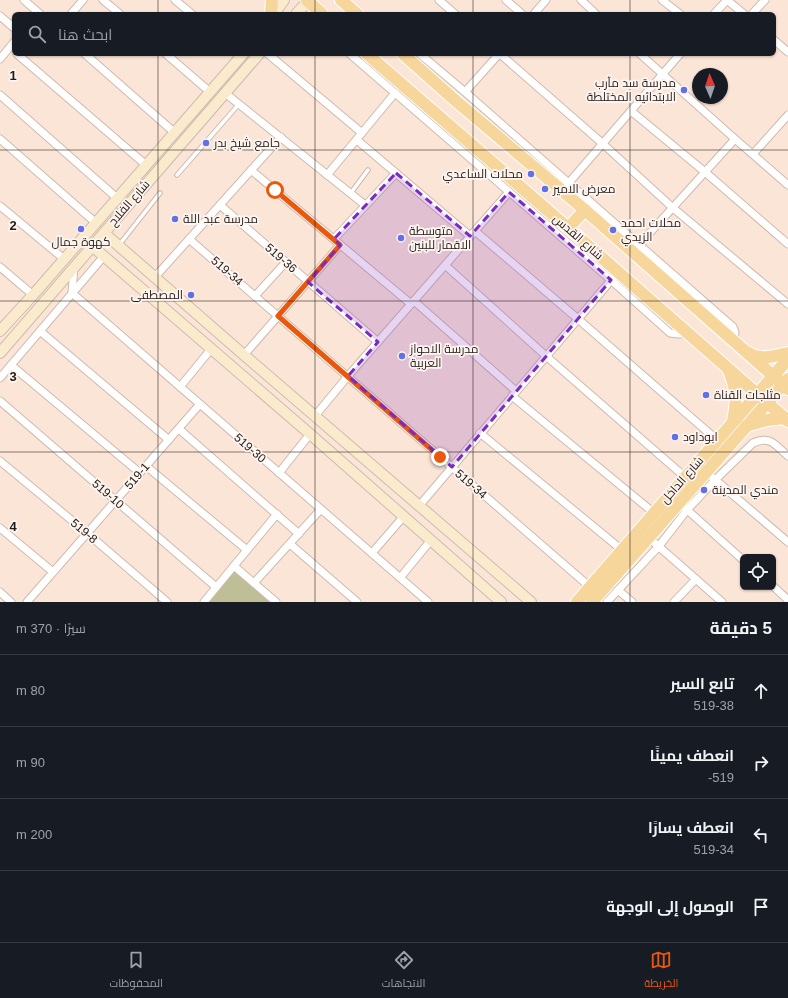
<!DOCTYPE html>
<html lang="ar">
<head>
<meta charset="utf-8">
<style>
	:root { --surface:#171b24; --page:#242831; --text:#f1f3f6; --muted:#9ea1a6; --line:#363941; --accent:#ea580c }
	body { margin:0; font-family:Arial,Cairo,sans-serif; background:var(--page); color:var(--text); direction:rtl }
	.controls { position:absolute; right:12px; bottom:12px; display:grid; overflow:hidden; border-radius:6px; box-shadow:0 1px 3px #0004 }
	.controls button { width:36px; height:36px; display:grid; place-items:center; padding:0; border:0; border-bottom:1px solid var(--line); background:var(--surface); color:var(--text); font:20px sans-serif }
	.compass { position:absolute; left:692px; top:68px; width:36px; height:36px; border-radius:50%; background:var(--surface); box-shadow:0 1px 3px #0004; rotate:358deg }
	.stop { position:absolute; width:12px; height:12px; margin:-9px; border:3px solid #ea580c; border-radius:50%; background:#fff }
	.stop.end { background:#ea580c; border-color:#fff; box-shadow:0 1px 4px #0008 }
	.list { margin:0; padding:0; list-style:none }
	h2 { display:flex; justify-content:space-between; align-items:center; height:52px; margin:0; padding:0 16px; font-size:17px }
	h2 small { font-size:13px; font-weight:400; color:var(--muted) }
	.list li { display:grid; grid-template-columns:26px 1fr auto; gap:12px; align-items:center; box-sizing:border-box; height:72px; padding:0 16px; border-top:1px solid var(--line) }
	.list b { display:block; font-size:15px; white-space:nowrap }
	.list p { margin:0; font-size:13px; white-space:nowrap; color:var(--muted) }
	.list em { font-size:13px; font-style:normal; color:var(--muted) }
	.icon { flex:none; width:22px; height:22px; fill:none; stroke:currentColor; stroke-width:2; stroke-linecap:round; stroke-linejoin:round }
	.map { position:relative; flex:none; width:788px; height:602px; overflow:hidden; direction:ltr }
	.search { position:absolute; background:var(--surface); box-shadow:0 1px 3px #0004; left:12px; right:12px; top:12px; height:44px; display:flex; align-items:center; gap:10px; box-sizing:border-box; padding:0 14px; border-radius:6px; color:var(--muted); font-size:15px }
	.sheet { height:340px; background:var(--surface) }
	nav { display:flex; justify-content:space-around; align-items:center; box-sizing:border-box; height:56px; border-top:1px solid var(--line); background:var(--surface); font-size:11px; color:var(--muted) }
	nav a { display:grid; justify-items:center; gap:2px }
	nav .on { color:var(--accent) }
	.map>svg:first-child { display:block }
	.green { fill:#bebe97 }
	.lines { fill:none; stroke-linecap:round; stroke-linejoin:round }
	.lane-casing { stroke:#cfbaad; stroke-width:5.5 }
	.street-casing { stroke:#cfbaad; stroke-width:9 }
	.secondary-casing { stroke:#cfbaad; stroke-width:12 }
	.primary-casing { stroke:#fff; stroke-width:14 }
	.lane { stroke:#fff; stroke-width:3.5 }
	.street { stroke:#fff; stroke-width:7 }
	.secondary { stroke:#fbebcd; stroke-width:10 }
	.primary { stroke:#f7d69b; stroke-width:12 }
	.route { stroke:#ea580c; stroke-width:5 }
	.marked { fill:#7b2cbf; fill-opacity:0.2; stroke:#7b2cbf; stroke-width:3; stroke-dasharray:8 5; stroke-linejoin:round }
	.grid { fill:none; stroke:#221a16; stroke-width:1; stroke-opacity:0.55 }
	.poi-dot { fill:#6170e8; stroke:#fef5f0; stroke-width:1.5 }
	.labels { text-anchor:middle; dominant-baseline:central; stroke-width:3.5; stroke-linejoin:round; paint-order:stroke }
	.poi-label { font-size:12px; fill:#221a16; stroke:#fef5f0; text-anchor:start }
	.street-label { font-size:12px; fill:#221a16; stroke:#fef5f0 }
	.grid-label { font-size:13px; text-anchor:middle; font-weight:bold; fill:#221a16; stroke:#fef5f0; stroke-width:3.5; stroke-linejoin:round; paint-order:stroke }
</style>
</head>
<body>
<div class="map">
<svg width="788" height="602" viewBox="0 0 788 602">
	<rect width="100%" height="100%" fill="#fbe5d7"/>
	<polygon class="green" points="234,566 271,602 204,602"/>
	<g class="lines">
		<defs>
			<g id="lane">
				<polyline points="177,175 239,104"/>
				<polyline points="350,194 368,170"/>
				<polyline points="119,245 160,193"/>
			</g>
			<g id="street">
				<polyline points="24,0 40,14"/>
				<polyline points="103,0 120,14"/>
				<polyline points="175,0 192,14"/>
				<polyline points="439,0 455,14"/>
				<polyline points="506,0 522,14"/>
				<polyline points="581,0 596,14"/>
				<polyline points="662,0 680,14"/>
				<polyline points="727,0 744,14"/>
				<polyline points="71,14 83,0"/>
				<polyline points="534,14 546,0"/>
				<polyline points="714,14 727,0"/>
				<polyline points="752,14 765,0"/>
				<polyline points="0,16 14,28"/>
				<polyline points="774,40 788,52"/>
				<polyline points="17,54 146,165"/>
				<polyline points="85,54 175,133"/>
				<polyline points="166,54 210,92"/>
				<polyline points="268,54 362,133"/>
				<polyline points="350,54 611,280 670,333 680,334 685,331"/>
				<polyline points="420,54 465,92 733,327 735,332 734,342"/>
				<polyline points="500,54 602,143 673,208 788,304"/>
				<polyline points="640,54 735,139 788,185"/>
				<polyline points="0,59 14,42"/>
				<polyline points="465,92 499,54"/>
				<polyline points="225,93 365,205"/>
				<polyline points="0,95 117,198"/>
				<polyline points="631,111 705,172 788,244"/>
				<polyline points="0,139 96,223"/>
				<polyline points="357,140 470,236"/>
				<polyline points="753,154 788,115"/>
				<polyline points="251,170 411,304"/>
				<polyline points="327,175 395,93"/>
				<polyline points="566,186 680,54"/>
				<polyline points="220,205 378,342"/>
				<polyline points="0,206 64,259"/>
				<polyline points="475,231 578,319 717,440"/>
				<polyline points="189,239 590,587"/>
				<polyline points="334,239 396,173"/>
				<polyline points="637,247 735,139"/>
				<polyline points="445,265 546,356 685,477"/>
				<polyline points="0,267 33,295"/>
				<polyline points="74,267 72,293 428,602"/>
				<polyline points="155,277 281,137"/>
				<polyline points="255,296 286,262"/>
				<polyline points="414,301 516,391"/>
				<polyline points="40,331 169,440"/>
				<polyline points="244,355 340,245"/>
				<polyline points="11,365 140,473"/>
				<polyline points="0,378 104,256"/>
				<polyline points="180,387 211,349"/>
				<polyline points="512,396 654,513"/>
				<polyline points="0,401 216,587"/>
				<polyline points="315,416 348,376 509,192"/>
				<polyline points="179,429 299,534"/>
				<polyline points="480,433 622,550"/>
				<polyline points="0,461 87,533 167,602"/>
				<polyline points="146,466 247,550"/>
				<polyline points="279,473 310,434"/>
				<polyline points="712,477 788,542"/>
				<polyline points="419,506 613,278"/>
				<polyline points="685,508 743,560"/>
				<polyline points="0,528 53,572"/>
				<polyline points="649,538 722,602"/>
				<polyline points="290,544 357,602"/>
				<polyline points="372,553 404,516"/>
				<polyline points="234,566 276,602"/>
				<polyline points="400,578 431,540"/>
				<polyline points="254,583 321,509"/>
				<polyline points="773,586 788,600"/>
				<polyline points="618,590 632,602"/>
				<polyline points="0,592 11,602"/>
				<polyline points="27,602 200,404"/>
				<polyline points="204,602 277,514"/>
				<path d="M607 602 659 546 687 510 715 480 753 443C770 435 775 445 788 456"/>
				<polyline points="674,602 696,579"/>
			</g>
			<g id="secondary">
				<polyline points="274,14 284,0"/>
				<polyline points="296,14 309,0"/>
				<polyline points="104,233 244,355 531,602"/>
				<polyline points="92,246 310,434 501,602"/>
				<polyline points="0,331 33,295 210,92 243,54"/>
				<polyline points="0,353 259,54"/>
			</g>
			<g id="primary">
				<polyline points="307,0 322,14"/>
				<polyline points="341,0 357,14"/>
				<polyline points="271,14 272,0"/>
				<polyline points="367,54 568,228 788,421"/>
				<polyline points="403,54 457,102 585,210 788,389"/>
				<polyline points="568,228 585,210"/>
				<path d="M749 353C761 361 775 356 788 353"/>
				<path d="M729 371C737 390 737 401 733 421"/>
				<polyline points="746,426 767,420 785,418"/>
				<polyline points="577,602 788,359"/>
				<polyline points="592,602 788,379"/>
			</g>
		</defs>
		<use href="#lane" class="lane-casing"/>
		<use href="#street" class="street-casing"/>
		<use href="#secondary" class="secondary-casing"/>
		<use href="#primary" class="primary-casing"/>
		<use href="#lane" class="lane"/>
		<use href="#street" class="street"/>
		<use href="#secondary" class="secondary"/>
		<use href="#primary" class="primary"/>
	</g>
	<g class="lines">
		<polyline class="route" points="275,190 340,245 278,316 440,457"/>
	</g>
	<path class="marked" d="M396 173 470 236 509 192 611 280 452 467 348 376 378 342 308 282 340 245 334 239Z"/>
	<path class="grid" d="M158 0V14M315 0V14M473 0V14M630 0V14M158 54V602M315 54V602M473 54V602M630 54V602M0 150H788M0 301H788M0 452H788"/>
	<g class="poi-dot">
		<circle cx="684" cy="90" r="4"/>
		<circle cx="206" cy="143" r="4"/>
		<circle cx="531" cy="174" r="4"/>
		<circle cx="545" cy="189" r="4"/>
		<circle cx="175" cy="219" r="4"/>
		<circle cx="81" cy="229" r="4"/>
		<circle cx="613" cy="230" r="4"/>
		<circle cx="401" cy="238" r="4"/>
		<circle cx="191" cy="295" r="4"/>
		<circle cx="402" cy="356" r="4"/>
		<circle cx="706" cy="395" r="4"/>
		<circle cx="675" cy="437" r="4"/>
		<circle cx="704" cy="490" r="4"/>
	</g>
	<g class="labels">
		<g class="poi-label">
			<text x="676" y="83" text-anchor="end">مدرسة سد مآرب<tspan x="676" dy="14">الابتدائيه المختلطة</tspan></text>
			<text x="214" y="143">جامع شيخ بدر</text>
			<text x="523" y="174" text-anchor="end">محلات الساعدي</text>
			<text x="553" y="189">معرض الامير</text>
			<text x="183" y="219">مدرسة عبد اللة</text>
			<text x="621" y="223">محلات احمد<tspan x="621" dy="14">الزيدي</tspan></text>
			<text x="409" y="231">متوسطة<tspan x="409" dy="14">الاقمار للبنين</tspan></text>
			<text x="81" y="242" text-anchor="middle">كهوة جمال</text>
			<text x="183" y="295" text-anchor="end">المصطفى</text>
			<text x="410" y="349">مدرسة الاحواز<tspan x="410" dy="14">العربية</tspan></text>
			<text x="714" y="395">مثلجات القناة</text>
			<text x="683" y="437">ابوداود</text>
			<text x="712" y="490">مندي المدينة</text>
		</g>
		<g class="street-label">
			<text transform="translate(129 203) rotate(-49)">شارع الفلاح</text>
			<text transform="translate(578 237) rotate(41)">شارع القدس</text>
			<text transform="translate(281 258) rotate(41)">519-36</text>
			<text transform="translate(227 271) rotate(41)">519-34</text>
			<text transform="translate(250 448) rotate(41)">519-30</text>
			<text transform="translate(137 476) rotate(-49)">519-1</text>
			<text transform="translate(682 480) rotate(-49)">شارع الداخل</text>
			<text transform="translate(471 484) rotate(41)">519-34</text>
			<text transform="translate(108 494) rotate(41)">519-10</text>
			<text transform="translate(84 531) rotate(40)">519-8</text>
		</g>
	</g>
	<g class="grid-label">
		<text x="13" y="80">1</text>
		<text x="13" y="230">2</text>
		<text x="13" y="381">3</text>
		<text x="13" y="531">4</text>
	</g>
</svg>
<div class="controls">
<button><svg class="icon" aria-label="locate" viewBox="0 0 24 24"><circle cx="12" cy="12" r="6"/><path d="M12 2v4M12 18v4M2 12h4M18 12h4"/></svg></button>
</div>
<svg class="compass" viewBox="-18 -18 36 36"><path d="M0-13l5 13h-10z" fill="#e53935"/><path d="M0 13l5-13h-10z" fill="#9ea1a6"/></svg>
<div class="stop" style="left:275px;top:190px"></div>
<div class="stop end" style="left:440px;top:457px"></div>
<div class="search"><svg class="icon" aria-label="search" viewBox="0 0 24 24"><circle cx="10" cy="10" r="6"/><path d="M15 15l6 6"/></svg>ابحث هنا</div>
</div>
<section class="sheet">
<h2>5 دقيقة<small>سيرًا · 370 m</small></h2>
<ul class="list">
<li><svg class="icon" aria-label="ahead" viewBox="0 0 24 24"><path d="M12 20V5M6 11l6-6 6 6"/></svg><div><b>تابع السير</b><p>519-38</p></div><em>80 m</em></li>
<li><svg class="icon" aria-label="right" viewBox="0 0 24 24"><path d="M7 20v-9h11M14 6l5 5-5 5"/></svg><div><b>انعطف يمينًا</b><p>519-</p></div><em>90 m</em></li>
<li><svg class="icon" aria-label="left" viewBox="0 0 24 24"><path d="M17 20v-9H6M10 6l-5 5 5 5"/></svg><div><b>انعطف يسارًا</b><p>519-34</p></div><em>200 m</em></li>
<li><svg class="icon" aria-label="arrive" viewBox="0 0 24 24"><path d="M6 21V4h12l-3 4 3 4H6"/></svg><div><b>الوصول إلى الوجهة</b></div></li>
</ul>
</section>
<nav>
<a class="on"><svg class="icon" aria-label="map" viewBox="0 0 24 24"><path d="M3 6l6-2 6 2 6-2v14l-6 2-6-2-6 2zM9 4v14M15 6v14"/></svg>الخريطة</a>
<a><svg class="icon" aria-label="directions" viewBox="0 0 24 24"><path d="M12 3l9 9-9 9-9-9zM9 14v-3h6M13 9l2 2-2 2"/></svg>الاتجاهات</a>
<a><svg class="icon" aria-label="saved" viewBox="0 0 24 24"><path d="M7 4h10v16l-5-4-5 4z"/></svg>المحفوظات</a>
</nav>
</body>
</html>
